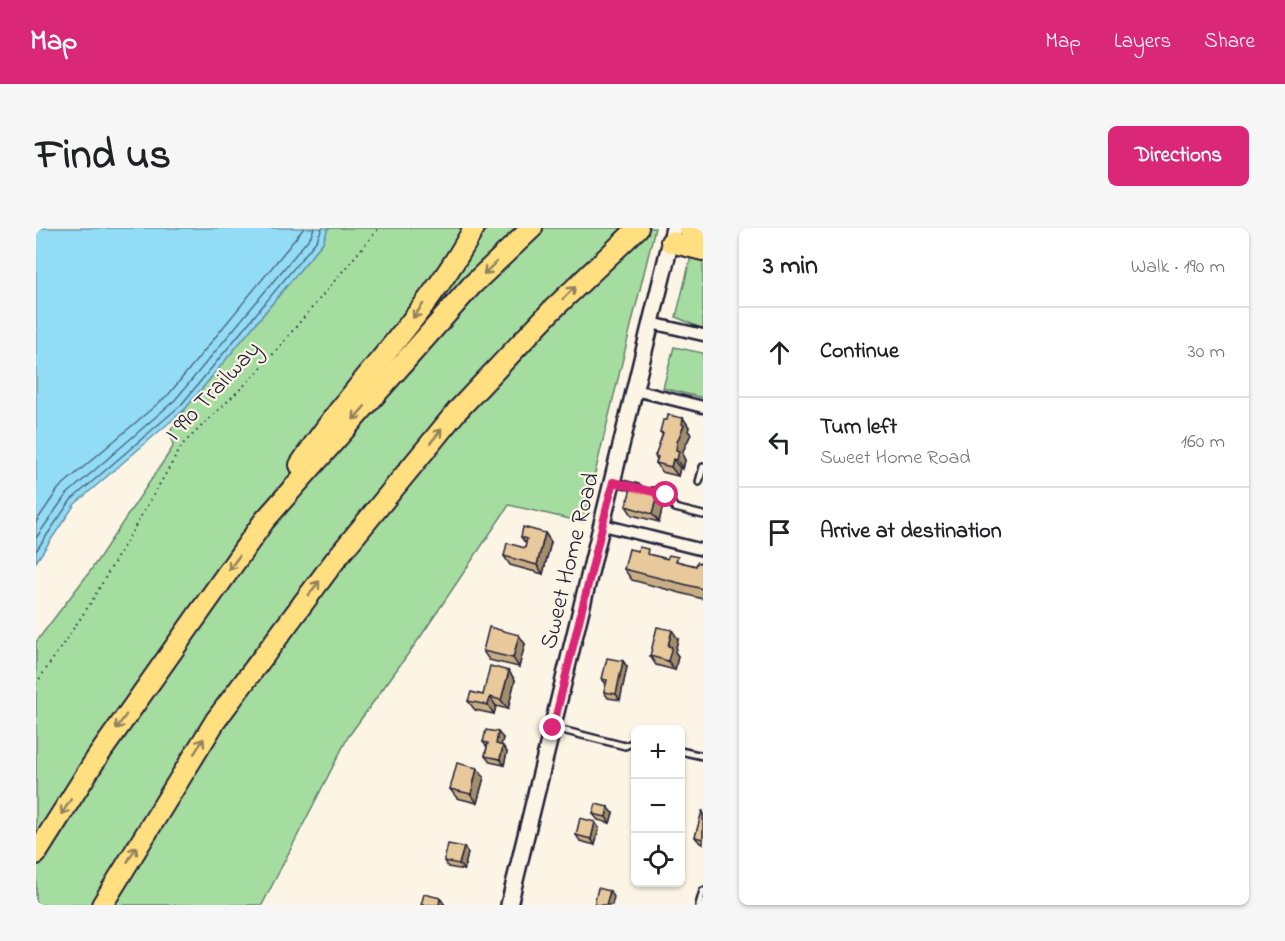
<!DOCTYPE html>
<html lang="en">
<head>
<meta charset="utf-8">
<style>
	:root { --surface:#fff; --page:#f6f6f6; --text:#202124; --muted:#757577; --line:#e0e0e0; --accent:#db2777 }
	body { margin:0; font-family:"Indie Flower",sans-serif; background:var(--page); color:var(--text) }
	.controls { position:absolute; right:18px; bottom:18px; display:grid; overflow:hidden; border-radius:9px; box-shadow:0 2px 4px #0004 }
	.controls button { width:54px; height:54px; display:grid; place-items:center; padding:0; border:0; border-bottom:2px solid var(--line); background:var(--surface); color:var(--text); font:30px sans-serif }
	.stop { position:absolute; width:18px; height:18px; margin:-14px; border:4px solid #db2777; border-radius:50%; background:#fff }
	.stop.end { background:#db2777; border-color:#fff; box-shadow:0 2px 6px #0008 }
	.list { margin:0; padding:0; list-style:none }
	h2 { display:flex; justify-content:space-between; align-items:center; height:78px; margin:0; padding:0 24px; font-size:26px }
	h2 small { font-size:20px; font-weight:400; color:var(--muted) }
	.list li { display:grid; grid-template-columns:39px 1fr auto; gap:18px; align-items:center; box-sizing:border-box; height:90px; padding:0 24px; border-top:2px solid var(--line) }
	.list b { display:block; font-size:22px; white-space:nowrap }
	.list p { margin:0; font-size:20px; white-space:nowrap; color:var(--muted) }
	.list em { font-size:20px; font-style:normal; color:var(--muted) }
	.icon { flex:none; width:33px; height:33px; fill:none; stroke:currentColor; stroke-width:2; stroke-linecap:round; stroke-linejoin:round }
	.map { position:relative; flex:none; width:667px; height:677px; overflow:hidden; border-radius:9px }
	header { display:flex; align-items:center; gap:36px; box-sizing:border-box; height:84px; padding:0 30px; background:var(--accent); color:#fff }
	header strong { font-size:28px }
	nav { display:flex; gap:33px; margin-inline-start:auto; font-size:21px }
	.intro { display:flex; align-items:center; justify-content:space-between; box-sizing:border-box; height:144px; padding:0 36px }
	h1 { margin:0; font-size:42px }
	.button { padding:15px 27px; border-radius:9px; background:var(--accent); color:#fff; font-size:21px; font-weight:700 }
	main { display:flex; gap:36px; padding:0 36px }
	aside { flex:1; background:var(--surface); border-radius:9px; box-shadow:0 2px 4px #0004 }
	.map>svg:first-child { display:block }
	.green { fill:#a5dda1; stroke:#64806e; stroke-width:1.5 }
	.water { fill:#93dcf5; stroke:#6692ab; stroke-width:1.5 }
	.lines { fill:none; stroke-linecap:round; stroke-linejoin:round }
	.shore { stroke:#4f6c85; stroke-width:1.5 }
	.service-casing { stroke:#22223b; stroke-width:10 }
	.minor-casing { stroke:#22223b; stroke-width:15 }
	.secondary-casing { stroke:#22223b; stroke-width:20 }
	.motorway-casing { stroke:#22223b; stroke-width:24 }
	.path { stroke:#22223b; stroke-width:2; stroke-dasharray:1.5 4.5; stroke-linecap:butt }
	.service { stroke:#fcf5e5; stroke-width:5 }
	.minor { stroke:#fcf5e5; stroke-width:10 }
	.secondary { stroke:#fcf5e5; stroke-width:15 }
	.motorway { stroke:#ffdf80; stroke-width:20 }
	.wall { fill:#c8ad85; stroke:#22223b; stroke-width:1.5 }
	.shaded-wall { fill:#a28d6c; stroke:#22223b; stroke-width:1.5 }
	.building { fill:#e8c99b; stroke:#22223b; stroke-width:1.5 }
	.oneway { stroke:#90805e }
	.route { stroke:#db2777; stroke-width:8 }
	.labels { text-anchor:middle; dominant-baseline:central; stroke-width:4.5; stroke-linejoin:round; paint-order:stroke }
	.street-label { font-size:24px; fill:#22223b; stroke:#fcf5e5 }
</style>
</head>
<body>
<header>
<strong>Map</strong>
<nav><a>Map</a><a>Layers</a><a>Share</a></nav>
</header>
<div class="intro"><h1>Find us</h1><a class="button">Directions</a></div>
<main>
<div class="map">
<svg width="667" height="677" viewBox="0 0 667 677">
	<rect width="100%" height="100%" fill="#fcf5e5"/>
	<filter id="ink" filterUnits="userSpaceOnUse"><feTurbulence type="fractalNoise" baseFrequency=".0167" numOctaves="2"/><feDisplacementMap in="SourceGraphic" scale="12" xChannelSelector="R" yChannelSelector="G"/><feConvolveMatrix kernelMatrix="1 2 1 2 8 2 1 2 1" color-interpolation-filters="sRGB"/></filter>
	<g filter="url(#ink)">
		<g class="green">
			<polygon points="292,0 619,0 547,294 473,277 385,408 312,509 226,677 0,677 0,414 55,342 137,219 135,202 149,181 287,14"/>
			<polygon points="662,0 667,0 667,101 640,89"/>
			<polygon points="638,119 667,125 667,170 627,160"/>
		</g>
		<polygon class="water" points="0,0 292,0 287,14 149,181 39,276 0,334"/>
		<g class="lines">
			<g class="shore">
				<polyline points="0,294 23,260 133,166 268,0"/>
				<polyline points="0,310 30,267 139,172 275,8 278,0"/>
				<polyline points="0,323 35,272 145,177 281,12 286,0"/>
			</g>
			<defs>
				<g id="service">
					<polyline points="579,254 602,260"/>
					<polyline points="663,254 667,239"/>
					<polyline points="617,263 631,267 639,280 667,287"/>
					<polyline points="518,500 589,518 600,513"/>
					<polyline points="644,523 667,528"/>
					<polyline points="663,677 667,663"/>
				</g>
				<g id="minor">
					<polyline points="615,95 667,107"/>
					<polyline points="599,162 667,179"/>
					<polyline points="567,297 667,322"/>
				</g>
				<polyline id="secondary" points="473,677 638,0"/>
				<g id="motorway">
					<polyline points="653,0 667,3"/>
					<polyline points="635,14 667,22"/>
					<path d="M264 237C317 155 392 87 438 0"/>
					<polyline points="0,626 60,531 228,293 436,57 496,0"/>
					<polyline points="66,677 180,492 300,331 421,183 515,83 602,0"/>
				</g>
			</defs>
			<use href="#service" class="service-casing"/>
			<use href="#minor" class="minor-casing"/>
			<use href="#secondary" class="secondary-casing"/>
			<use href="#motorway" class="motorway-casing"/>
			<polyline class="path" points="0,456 54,376 147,216 222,144 343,0"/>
			<use href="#service" class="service"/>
			<use href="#minor" class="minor"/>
			<use href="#secondary" class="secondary"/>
			<use href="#motorway" class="motorway"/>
		</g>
		<g class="wall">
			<polygon points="647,190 653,199 652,203 655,206 647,223 647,228 649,232 647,241 644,240 642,248 626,244 620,235 621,231 619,228 627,207 624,204 631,192"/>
			<polygon points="622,264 628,273 623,294 596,287 590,278"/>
			<polygon points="509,305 515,314 507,346 474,337 468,328 489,320 490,316 485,309"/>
			<polygon points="616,327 660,338 667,336 667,371 596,352 588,341"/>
			<polygon points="642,411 639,424 642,428 639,442 620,437 614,428"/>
			<polygon points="489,416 483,439 453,432 447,423"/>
			<polygon points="587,433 591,439 584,472 572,470 568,464 570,456 566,451"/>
			<polygon points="479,452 472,481 460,478 458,486 439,482 432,473"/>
			<polygon points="467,510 465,517 471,524 468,537 454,534 449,528 451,519 447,514"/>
			<polygon points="448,549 441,575 421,570 414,561"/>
			<polygon points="572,579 577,585 574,595 562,592 557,586"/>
			<polygon points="667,583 667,616 664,615 659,609"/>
			<polygon points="563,600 559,617 544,613 540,607"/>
			<polygon points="432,625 428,642 412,639 408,633"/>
		</g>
		<g class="shaded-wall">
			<polygon points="647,190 653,199 652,203 655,206 647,223 647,228 649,232 647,241 641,232 640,222 641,214"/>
			<polygon points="637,231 644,240 642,248 635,239"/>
			<polygon points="622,264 628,273 623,294 616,286"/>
			<polygon points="509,305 515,314 507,346 501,337"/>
			<polygon points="636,402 642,411 639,424 642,428 639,442 632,433 632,418"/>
			<polygon points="483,407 489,416 483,439 477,430"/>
			<polygon points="587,433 591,439 584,472 580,466"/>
			<polygon points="473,443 479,452 472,481 465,472"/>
			<polygon points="454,469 460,478 458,486 452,477"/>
			<polygon points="462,504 467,510 464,522 460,516"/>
			<polygon points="467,518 471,524 468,537 464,531"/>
			<polygon points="441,540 448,549 441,575 435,566"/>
			<polygon points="572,579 577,585 574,595 570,589"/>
			<polygon points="559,594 563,600 559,617 555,611"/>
			<polygon points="428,619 432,625 428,642 423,636"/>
			<polygon points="574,663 578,669 576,677 570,677"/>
			<polygon points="404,670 409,677 403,677"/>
		</g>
		<g class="building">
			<polygon points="632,187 647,190 646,196 648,197 641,214 640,222 643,223 641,232 637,231 635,239 620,235 622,229 619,228 627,205 624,204 627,192 631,192"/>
			<polygon points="596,257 622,264 616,286 590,278"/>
			<polygon points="487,299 509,305 501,337 468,328 471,315 489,320 491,311 485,309"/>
			<polygon points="603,319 612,321 611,326 631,331 633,327 642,329 640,333 660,338 661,334 667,336 667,361 588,341 593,321 602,323"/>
			<polygon points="453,399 483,407 477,430 447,423"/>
			<polygon points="621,399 636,402 632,418 636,419 632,433 614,428"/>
			<polygon points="571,430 587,433 580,466 568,464 571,452 566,451"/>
			<polygon points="454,438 473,443 465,472 454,469 452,477 432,473 435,464 447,467"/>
			<polygon points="450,502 462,504 460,516 467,518 464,531 449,528 452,515 447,514"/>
			<polygon points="421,535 441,540 435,566 414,561"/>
			<polygon points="560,576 572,579 570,589 557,586"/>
			<polygon points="666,583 667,583 667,611 659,609"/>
			<polygon points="544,590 559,594 555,611 540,607"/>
			<polygon points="412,616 428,619 423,636 408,633"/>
			<polygon points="562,660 574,663 570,677 558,677"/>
			<polygon points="388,666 404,670 403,677 385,677"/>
		</g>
		<defs><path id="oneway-shaft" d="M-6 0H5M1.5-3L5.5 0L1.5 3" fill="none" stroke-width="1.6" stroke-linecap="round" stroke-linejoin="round" transform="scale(1.5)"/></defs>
		<g class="oneway">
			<use href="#oneway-shaft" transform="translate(454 40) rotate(136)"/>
			<use href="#oneway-shaft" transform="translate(533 65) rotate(-44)"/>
			<use href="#oneway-shaft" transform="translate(382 83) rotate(126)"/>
			<use href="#oneway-shaft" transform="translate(323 185) rotate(131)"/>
			<use href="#oneway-shaft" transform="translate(400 208) rotate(-51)"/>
			<use href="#oneway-shaft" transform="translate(198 335) rotate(126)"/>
			<use href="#oneway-shaft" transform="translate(278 360) rotate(-53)"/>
			<use href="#oneway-shaft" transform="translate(85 494) rotate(125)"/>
			<use href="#oneway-shaft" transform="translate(163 518) rotate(-58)"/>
			<use href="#oneway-shaft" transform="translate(30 579) rotate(122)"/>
			<use href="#oneway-shaft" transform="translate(96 626) rotate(-60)"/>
		</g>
	</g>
	<g class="lines" filter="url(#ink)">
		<polyline class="route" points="517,500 577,254 630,267"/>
	</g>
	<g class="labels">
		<g class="street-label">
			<text transform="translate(178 164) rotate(-47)">I 990 Trailway</text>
			<text transform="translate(535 333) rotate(-76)">Sweet Home Road</text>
		</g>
	</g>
</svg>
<div class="controls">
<button>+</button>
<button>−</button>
<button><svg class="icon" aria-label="locate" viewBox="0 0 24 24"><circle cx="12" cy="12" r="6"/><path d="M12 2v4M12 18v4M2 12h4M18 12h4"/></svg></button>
</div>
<div class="stop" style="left:630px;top:267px"></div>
<div class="stop end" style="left:517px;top:500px"></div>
</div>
<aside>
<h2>3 min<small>Walk · 190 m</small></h2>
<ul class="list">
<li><svg class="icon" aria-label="ahead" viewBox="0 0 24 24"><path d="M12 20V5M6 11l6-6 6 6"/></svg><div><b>Continue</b></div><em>30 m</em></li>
<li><svg class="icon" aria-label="left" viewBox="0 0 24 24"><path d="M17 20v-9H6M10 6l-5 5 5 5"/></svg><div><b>Turn left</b><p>Sweet Home Road</p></div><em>160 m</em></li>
<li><svg class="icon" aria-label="arrive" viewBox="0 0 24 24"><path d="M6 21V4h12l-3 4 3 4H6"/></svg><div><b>Arrive at destination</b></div></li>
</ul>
</aside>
</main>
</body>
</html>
